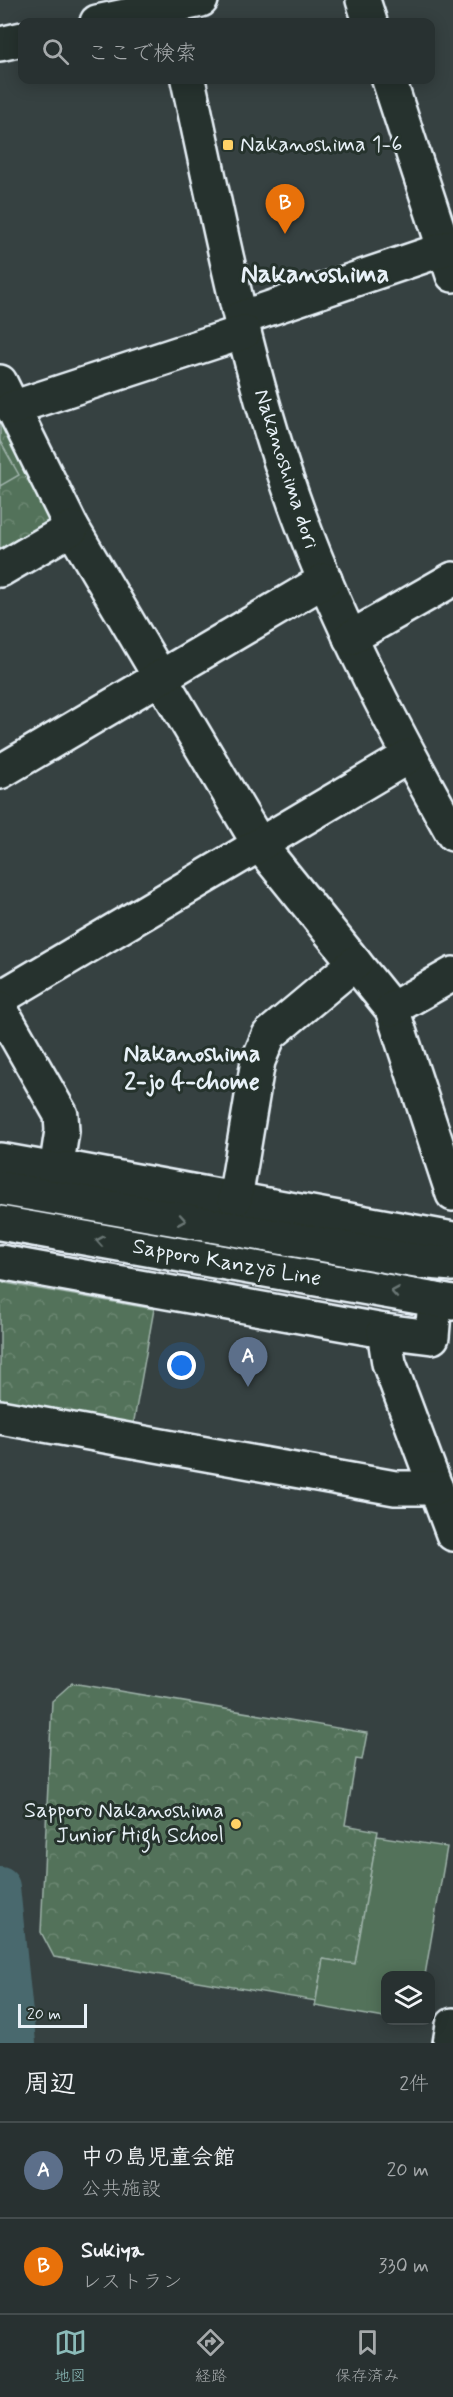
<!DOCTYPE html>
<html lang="ja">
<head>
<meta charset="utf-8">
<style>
	:root { --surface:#283131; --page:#343d3d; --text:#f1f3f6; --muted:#a5a9ab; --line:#444c4d; --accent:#8bbbb9 }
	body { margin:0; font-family:Mynerve,"Klee One",sans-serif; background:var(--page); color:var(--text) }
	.controls { position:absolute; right:18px; bottom:18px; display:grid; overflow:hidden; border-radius:12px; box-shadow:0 3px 15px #0003 }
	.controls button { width:54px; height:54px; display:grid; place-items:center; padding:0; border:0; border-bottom:2px solid var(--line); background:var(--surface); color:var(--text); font:30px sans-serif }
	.scale { position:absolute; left:18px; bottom:15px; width:69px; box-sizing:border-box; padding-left:6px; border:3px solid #e8f1f8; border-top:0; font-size:16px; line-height:21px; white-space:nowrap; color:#e8f1f8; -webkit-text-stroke:4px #26332d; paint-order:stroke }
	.you { position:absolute; left:182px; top:1366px; width:21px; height:21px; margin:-15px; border:4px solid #fff; border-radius:50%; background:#1a73e8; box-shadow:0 0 0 9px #1a73e833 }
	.badge { display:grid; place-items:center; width:39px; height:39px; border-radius:50%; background:var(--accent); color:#fff; font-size:20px; font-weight:700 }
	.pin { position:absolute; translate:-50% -50px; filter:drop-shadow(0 2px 3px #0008) }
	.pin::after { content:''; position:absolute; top:32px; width:21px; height:18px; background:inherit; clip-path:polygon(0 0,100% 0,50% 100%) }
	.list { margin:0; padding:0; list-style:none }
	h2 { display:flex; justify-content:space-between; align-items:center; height:78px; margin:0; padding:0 24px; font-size:26px }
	h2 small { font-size:20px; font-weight:400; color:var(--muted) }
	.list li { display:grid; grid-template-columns:39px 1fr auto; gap:18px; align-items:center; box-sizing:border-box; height:96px; padding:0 24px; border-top:2px solid var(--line) }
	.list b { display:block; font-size:22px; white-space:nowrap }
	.list p { margin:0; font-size:20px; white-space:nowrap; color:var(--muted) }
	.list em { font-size:20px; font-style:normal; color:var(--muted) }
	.icon { flex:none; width:33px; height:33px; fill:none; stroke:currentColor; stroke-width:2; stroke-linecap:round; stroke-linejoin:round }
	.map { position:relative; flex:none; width:453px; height:2043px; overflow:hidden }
	.search { position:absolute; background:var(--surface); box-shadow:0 3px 15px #0003; left:18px; right:18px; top:18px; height:66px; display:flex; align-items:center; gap:15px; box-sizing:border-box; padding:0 21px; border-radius:12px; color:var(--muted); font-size:22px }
	.sheet { height:270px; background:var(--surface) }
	nav { display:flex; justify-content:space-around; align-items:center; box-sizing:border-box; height:84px; border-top:2px solid var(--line); background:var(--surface); font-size:16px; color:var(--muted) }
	nav a { display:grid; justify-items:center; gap:3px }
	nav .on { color:var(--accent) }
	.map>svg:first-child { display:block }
	.forest { fill:url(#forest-crowns); stroke:#9eb2a9; stroke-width:1.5 }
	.pitch { fill:#53725a; stroke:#9eb2a9; stroke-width:1.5 }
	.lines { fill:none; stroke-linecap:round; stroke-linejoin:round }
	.river { stroke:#48696e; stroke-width:40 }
	.minor-casing { stroke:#e8f1f8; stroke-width:38 }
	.major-casing { stroke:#e8f1f8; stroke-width:38 }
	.minor { stroke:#26332d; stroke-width:33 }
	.major { stroke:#26332d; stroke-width:33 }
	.oneway { stroke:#6a7674 }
	.poi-dot { fill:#ffd166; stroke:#26332d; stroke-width:2 }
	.labels { text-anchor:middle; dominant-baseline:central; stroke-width:6; stroke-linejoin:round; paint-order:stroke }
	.poi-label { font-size:22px; fill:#e8f1f8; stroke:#26332d; text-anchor:start }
	.street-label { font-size:22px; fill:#e8f1f8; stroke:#26332d }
	.neighbourhood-label { font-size:24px; font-weight:bold; fill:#e8f1f8; stroke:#26332d }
	.quarter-label { font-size:26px; font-weight:bold; fill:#e8f1f8; stroke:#26332d }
</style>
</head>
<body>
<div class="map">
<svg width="453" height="2043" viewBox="0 0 453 2043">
	<defs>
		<pattern id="forest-crowns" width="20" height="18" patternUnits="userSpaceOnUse" patternTransform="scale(1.5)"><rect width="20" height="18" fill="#53725a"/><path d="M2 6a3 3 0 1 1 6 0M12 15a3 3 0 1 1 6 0" fill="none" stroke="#6c8772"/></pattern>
	</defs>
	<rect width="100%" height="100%" fill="#364141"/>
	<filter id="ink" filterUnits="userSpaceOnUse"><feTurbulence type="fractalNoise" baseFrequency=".0167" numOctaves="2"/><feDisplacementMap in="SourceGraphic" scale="12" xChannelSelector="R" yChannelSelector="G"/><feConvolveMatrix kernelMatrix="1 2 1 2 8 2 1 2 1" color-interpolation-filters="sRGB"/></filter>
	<g filter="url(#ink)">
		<g class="forest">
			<polygon points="0,415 50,514 47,526 0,554"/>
			<polygon points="0,1282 154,1309 133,1426 0,1403"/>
			<polygon points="72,1683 367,1733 362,1760 356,1759 345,1825 378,1831 355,1965 323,1959 316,2001 54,1957 41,1932 52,1701"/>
		</g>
		<g class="pitch">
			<polygon points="0,441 19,475 0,486"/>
			<polygon points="377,1836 447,1847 425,1975 386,1976 385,2018 315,2006 323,1959 355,1964"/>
		</g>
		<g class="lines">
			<polyline class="river" points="0,1887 16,2043"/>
			<defs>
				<g id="minor">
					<polyline points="363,0 370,22"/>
					<polyline points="97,22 201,0"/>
					<polyline points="0,44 22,39"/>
					<path d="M188 80C220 226 247 374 299 515 340 627 395 731 453 834"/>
					<polyline points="389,80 453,275"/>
					<polyline points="241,318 453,246"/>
					<polyline points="0,382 72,528 259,844 392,1009 453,1194"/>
					<polyline points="12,408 244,332"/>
					<polyline points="0,570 72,528"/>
					<polyline points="350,638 453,579"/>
					<polyline points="0,772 325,580"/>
					<polyline points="0,998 409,756"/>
					<polyline points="0,1008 61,1115 62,1131 56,1170"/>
					<polyline points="392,1009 453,974"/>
					<polyline points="0,1160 56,1170 71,1169 453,1239"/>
					<polyline points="235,1199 258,1061 269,1035 355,963"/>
					<polyline points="0,1262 384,1331"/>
					<polyline points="435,1300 432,1337 384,1331 389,1363 453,1534"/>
					<polyline points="0,1417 395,1488 436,1488"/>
					<polyline points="450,2043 453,2025"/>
				</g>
				<g id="major">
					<polyline points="0,1188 416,1261 453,1264"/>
					<polyline points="0,1223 453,1303"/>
				</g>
			</defs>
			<use href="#minor" class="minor-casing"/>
			<use href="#major" class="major-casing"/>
			<use href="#minor" class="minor"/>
			<use href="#major" class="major"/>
		</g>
		<defs><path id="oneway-chevron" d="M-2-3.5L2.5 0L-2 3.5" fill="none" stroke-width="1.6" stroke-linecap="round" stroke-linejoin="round" transform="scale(1.5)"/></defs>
		<g class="oneway">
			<use href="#oneway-chevron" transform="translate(182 1220) rotate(10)"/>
			<use href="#oneway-chevron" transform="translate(100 1241) rotate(-170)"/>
			<use href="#oneway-chevron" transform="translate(395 1292) rotate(-170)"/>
		</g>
	</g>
	<g class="poi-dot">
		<rect x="222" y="139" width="12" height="12" rx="3"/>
		<circle cx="236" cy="1824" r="6"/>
	</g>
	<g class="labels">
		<g class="poi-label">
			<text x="240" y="145">Nakanoshima 1-6</text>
			<text x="224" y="1811" text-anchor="end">Sapporo Nakanoshima<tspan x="224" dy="25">Junior High School</tspan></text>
		</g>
		<g class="street-label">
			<text transform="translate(286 469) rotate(72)">Nakanoshima dori</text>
			<text transform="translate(227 1263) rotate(10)">Sapporo Kanzyō Line</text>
		</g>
		<g class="neighbourhood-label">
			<text x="192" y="1054">Nakanoshima<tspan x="192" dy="28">2-jo 4-chome</tspan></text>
		</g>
		<g class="quarter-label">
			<text x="315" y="275">Nakanoshima</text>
		</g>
	</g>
</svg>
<div class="controls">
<button><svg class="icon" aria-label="layers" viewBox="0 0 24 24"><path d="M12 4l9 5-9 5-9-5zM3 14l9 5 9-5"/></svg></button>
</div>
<div class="scale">20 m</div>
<div class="you"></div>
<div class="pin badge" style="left:248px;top:1387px;background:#5c6f8a">A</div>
<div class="pin badge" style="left:285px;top:234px;background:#e8710a">B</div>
<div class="search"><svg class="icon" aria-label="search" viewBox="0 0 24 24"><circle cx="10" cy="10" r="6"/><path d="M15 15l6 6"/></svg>ここで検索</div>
</div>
<section class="sheet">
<h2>周辺<small>2件</small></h2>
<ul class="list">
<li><span class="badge" style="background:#5c6f8a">A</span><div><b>中の島児童会館</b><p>公共施設</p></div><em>20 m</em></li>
<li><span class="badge" style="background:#e8710a">B</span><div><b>Sukiya</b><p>レストラン</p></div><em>330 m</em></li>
</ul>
</section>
<nav>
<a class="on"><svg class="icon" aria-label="map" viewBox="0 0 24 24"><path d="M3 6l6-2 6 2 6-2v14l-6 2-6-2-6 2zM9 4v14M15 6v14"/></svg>地図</a>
<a><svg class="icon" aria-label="directions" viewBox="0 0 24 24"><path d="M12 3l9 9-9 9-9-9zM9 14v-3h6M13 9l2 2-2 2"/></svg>経路</a>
<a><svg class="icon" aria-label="saved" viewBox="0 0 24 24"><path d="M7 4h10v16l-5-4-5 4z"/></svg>保存済み</a>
</nav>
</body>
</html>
